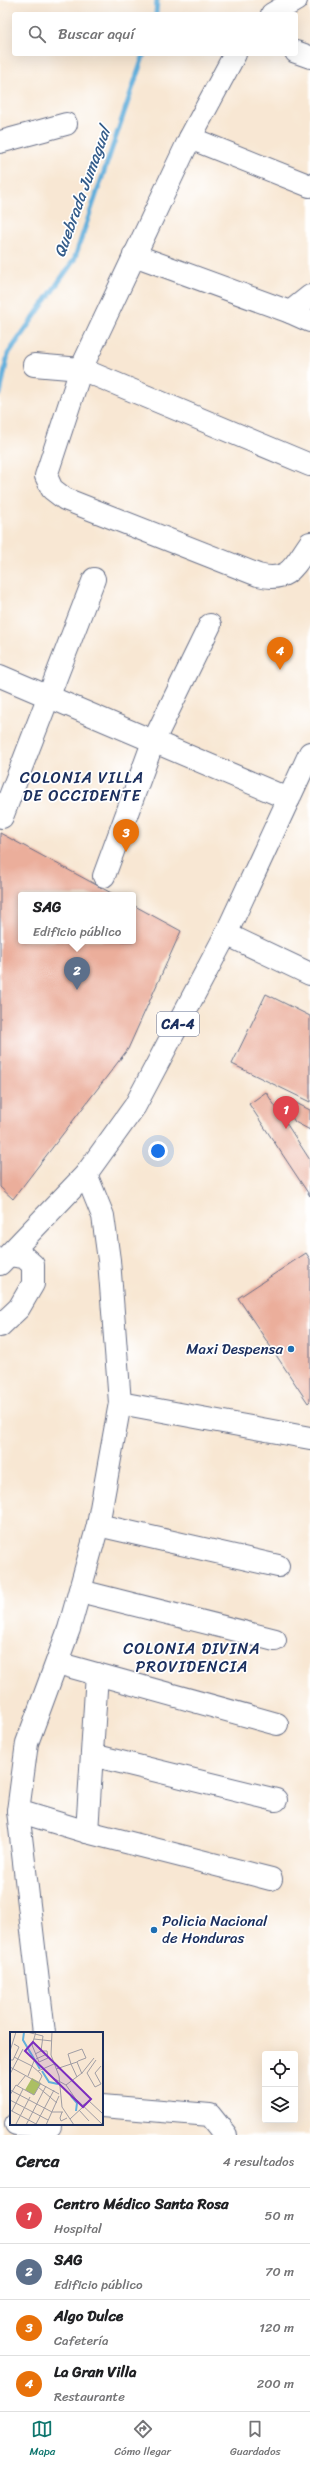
<!DOCTYPE html>
<html lang="es">
<head>
<meta charset="utf-8">
<style>
	:root { --surface:#fff; --page:#f6f6f6; --text:#202124; --muted:#757577; --line:#e0e0e0; --accent:#0f766e }
	body { margin:0; font-family:Sriracha,sans-serif; background:var(--page); color:var(--text) }
	.controls { position:absolute; right:12px; bottom:12px; display:grid; overflow:hidden; border-radius:4px; box-shadow:0 4px 16px #0002 }
	.controls button { width:36px; height:36px; display:grid; place-items:center; padding:0; border:0; border-bottom:1px solid var(--line); background:var(--surface); color:var(--text); font:20px sans-serif }
	.you { position:absolute; left:158px; top:1151px; width:14px; height:14px; margin:-10px; border:3px solid #fff; border-radius:50%; background:#1a73e8; box-shadow:0 0 0 6px #1a73e833 }
	.badge { display:grid; place-items:center; width:26px; height:26px; border-radius:50%; background:var(--accent); color:#fff; font-size:13px; font-weight:700 }
	.pin { position:absolute; translate:-50% -33px; filter:drop-shadow(0 1px 2px #0008) }
	.pin::after { content:''; position:absolute; top:21px; width:14px; height:12px; background:inherit; clip-path:polygon(0 0,100% 0,50% 100%) }
	.popup { position:absolute; left:18px; top:892px; width:118px; height:52px; box-sizing:border-box; display:grid; place-content:center; border-radius:4px; background:var(--surface); filter:drop-shadow(0 1px 3px #0005); font-size:13px; white-space:nowrap; color:var(--muted) }
	.popup b { font-size:15px; color:var(--text) }
	.popup::after { content:''; position:absolute; left:50%; top:100%; margin-left:-8px; border:8px solid transparent; border-top-color:var(--surface) }
	.list { margin:0; padding:0; list-style:none }
	h2 { display:flex; justify-content:space-between; align-items:center; height:52px; margin:0; padding:0 16px; font-size:17px }
	h2 small { font-size:13px; font-weight:400; color:var(--muted) }
	.list li { display:grid; grid-template-columns:26px 1fr auto; gap:12px; align-items:center; box-sizing:border-box; height:56px; padding:0 16px; border-top:1px solid var(--line) }
	.list b { display:block; font-size:15px; white-space:nowrap }
	.list p { margin:0; font-size:13px; white-space:nowrap; color:var(--muted) }
	.list em { font-size:13px; font-style:normal; color:var(--muted) }
	.icon { flex:none; width:22px; height:22px; fill:none; stroke:currentColor; stroke-width:2; stroke-linecap:round; stroke-linejoin:round }
	.map { position:relative; flex:none; width:310px; height:2135px; overflow:hidden }
	.search { position:absolute; background:var(--surface); box-shadow:0 4px 16px #0002; left:12px; right:12px; top:12px; height:44px; display:flex; align-items:center; gap:10px; box-sizing:border-box; padding:0 14px; border-radius:4px; color:var(--muted); font-size:15px }
	.sheet { height:276px; background:var(--surface) }
	nav { display:flex; justify-content:space-around; align-items:center; box-sizing:border-box; height:56px; border-top:1px solid var(--line); background:var(--surface); font-size:11px; color:var(--muted) }
	nav a { display:grid; justify-items:center; gap:2px }
	nav .on { color:var(--accent) }
	.map>svg:first-child { display:block }
	.lines { fill:none; stroke-linecap:round; stroke-linejoin:round }
	.stream { stroke:#62afdb; stroke-width:5 }
	.building { fill:#ebae9b }
	.minor-casing { stroke:#686f87; stroke-width:24 }
	.major-casing { stroke:#686f87; stroke-width:24 }
	.minor { stroke:#fff; stroke-width:22 }
	.major { stroke:#fff; stroke-width:22 }
	.poi-dot { fill:#1f6fb2; stroke:#fff; stroke-width:1.5 }
	.labels { text-anchor:middle; dominant-baseline:central; stroke-width:3.5; stroke-linejoin:round; paint-order:stroke }
	.shield { fill:#fff; stroke:#5f6d8e; stroke-width:1 }
	.shield-label { font-size:14px; font-weight:bold; fill:#1b2f5e }
	.poi-label { font-size:15px; fill:#1b2f5e; stroke:#fff; text-anchor:end }
	.water-label { font-size:16px; font-style:italic; fill:#345c8a; stroke:#fff }
	.neighbourhood-label { font-size:16px; letter-spacing:1px; fill:#1b2f5e; stroke:#fff }
	.inset-river { fill:none; stroke:#62afdb; stroke-width:2 }
	.inset-road { fill:none; stroke:#a09da4; stroke-width:1 }
	.view { fill:#7b2cbf; fill-opacity:0.15; stroke:#7b2cbf; stroke-width:2 }
	.inset-edge { fill:none; stroke:#1b2f5e; stroke-width:2 }
</style>
</head>
<body>
<div class="map">
<svg width="310" height="2135" viewBox="0 0 310 2135">
	<rect width="100%" height="100%" fill="#fff"/>
	<filter id="ink" filterUnits="userSpaceOnUse"><feTurbulence type="fractalNoise" baseFrequency=".025" numOctaves="2"/><feDisplacementMap in="SourceGraphic" scale="8" xChannelSelector="R" yChannelSelector="G"/><feConvolveMatrix kernelMatrix="1 2 1 2 8 2 1 2 1" color-interpolation-filters="sRGB"/></filter>
	<filter id="wash" filterUnits="userSpaceOnUse"><feTurbulence type="fractalNoise" baseFrequency=".012" numOctaves="4" result="noise"/><feDisplacementMap in="SourceGraphic" scale="16" xChannelSelector="R" yChannelSelector="G"/><feGaussianBlur stdDeviation="0.9" result="paint"/><feColorMatrix in="noise" values="0 0 0 0 0 0 0 0 0 0 0 0 0 0 0 0 0 1.4 0 .05"/><feComposite in="paint" operator="in"/></filter>
	<g filter="url(#wash)">
		<rect width="100%" height="100%" fill="#f8e7d3"/>
		<g class="lines">
			<g class="stream">
				<polyline points="156,14 157,0"/>
				<polyline points="0,394 8,354 74,260 144,54"/>
			</g>
		</g>
		<g id="blocks">
			<g class="building">
				<polygon points="0,833 115,895 21,895 21,941 133,941 133,905 181,931 128,1049 13,1199 0,1187"/>
				<polygon points="266,994 310,1016 310,1102 232,1064"/>
				<polygon points="266,1092 310,1160 310,1196 249,1104"/>
				<polygon points="290,1100 310,1110 310,1130 295,1122 286,1108"/>
				<polygon points="306,1253 310,1259 310,1401 308,1403 238,1298"/>
			</g>
		</g>
	</g>
	<g filter="url(#ink)">
		<use href="#blocks" fill-opacity="0" stroke="#686f87" stroke-width="1"/>
		<g class="lines">
			<defs>
				<g id="minor">
					<polyline points="272,14 296,0"/>
					<polyline points="296,52 310,57"/>
					<path d="M235 54 190 138 81 369 46 476 52 489 65 499 258 575C289 583 294 566 310 543"/>
					<polyline points="190,138 310,186"/>
					<polyline points="0,142 66,124"/>
					<polyline points="134,255 290,312 310,296"/>
					<polyline points="290,312 310,321"/>
					<polyline points="34,365 81,369 310,465"/>
					<polyline points="0,676 289,799"/>
					<polyline points="2,817 94,579"/>
					<polyline points="104,876 153,742 210,625"/>
					<polyline points="226,934 310,974"/>
					<polyline points="120,1403 310,1438"/>
					<polyline points="98,1525 278,1566"/>
					<polyline points="80,1591 275,1640"/>
					<polyline points="57,1663 277,1724"/>
					<polyline points="92,1755 276,1800"/>
					<polyline points="18,1811 87,1832 271,1879"/>
					<polyline points="87,1832 97,1674"/>
					<polyline points="44,2033 18,1811 27,1743 69,1629 98,1525 120,1403 109,1260 103,1216 86,1174"/>
					<polyline points="102,2106 210,2115 226,2135"/>
					<polyline points="16,2124 50,2126"/>
				</g>
				<g id="major">
					<polyline points="0,1264 86,1174 135,1106 226,934 310,753"/>
					<polyline points="0,1326 19,1308 33,1284 33,1265 24,1257 9,1255"/>
				</g>
			</defs>
			<use href="#minor" class="minor-casing"/>
			<use href="#major" class="major-casing"/>
			<use href="#minor" class="minor"/>
			<use href="#major" class="major"/>
		</g>
	</g>
	<g class="poi-dot">
		<circle cx="291" cy="1349" r="4"/>
		<circle cx="154" cy="1930" r="4"/>
	</g>
	<g class="labels">
		<rect class="shield" x="157" y="1012" width="42" height="24" rx="3"/>
		<g class="shield-label">
			<text x="178" y="1024">CA-4</text>
		</g>
		<g class="poi-label">
			<text x="283" y="1349">Maxi Despensa</text>
			<text x="162" y="1921" text-anchor="start">Policia Nacional<tspan x="162" dy="17">de Honduras</tspan></text>
		</g>
		<g class="water-label">
			<text transform="translate(82 192) rotate(-70)">Quebrada Jumagual</text>
		</g>
		<g class="neighbourhood-label">
			<text x="82" y="777">COLONIA VILLA<tspan x="82" dy="18">DE OCCIDENTE</tspan></text>
			<text x="192" y="1648">COLONIA DIVINA<tspan x="192" dy="18">PROVIDENCIA</tspan></text>
		</g>
	</g>
	<g transform="translate(10 2032)">
		<rect width="93" height="93" fill="#f8e7d3"/>
		<path d="M22 46 31 51 24 63 15 58Z" fill="#abbf63"/>
		<path class="inset-river" d="M14 0 13 8 30 37M32 39 39 50 48 52M61 64 67 71 66 79"/>
		<path class="inset-road" d="M17 0 33 4 31 19 25 22M26 0 22 13 29 30 38 26 37 19H31M42 0 41 23 49 44 52 75 64 93M24 7 42 9M0 19 6 0M4 25 22 34 30 41 32 44 29 50M26 27 37 22M0 28H3L9 15 4 12M86 28 77 41 85 55 91 52 85 41 91 34M67 30 72 42M0 35 49 62M46 37 67 30 68 29 76 26 72 17 58 22 61 32 67 45M28 39 44 32M0 42 13 17M18 44 24 29M43 46 56 53 65 66 93 93M56 53 72 41 84 26M7 54 16 43M28 55 47 71M0 58 42 80H53M0 63 6 53 24 63 31 51M0 68 38 88M73 73 79 69 93 82M0 78 28 93M69 78 79 89M2 79 13 57M52 80 50 86 51 89 57 86M60 87 74 74M6 92 20 65M26 92 44 58M16 93 36 54M36 93 49 64"/>
		<path class="view" d="M23 10 81 67 73 75 15 19Z"/>
		<rect width="93" height="93" class="inset-edge"/>
	</g>
</svg>
<div class="controls">
<button><svg class="icon" aria-label="locate" viewBox="0 0 24 24"><circle cx="12" cy="12" r="6"/><path d="M12 2v4M12 18v4M2 12h4M18 12h4"/></svg></button>
<button><svg class="icon" aria-label="layers" viewBox="0 0 24 24"><path d="M12 4l9 5-9 5-9-5zM3 14l9 5 9-5"/></svg></button>
</div>
<div class="you"></div>
<div class="pin badge" style="left:286px;top:1129px;background:#e0444e">1</div>
<div class="pin badge" style="left:77px;top:990px;background:#5c6f8a">2</div>
<div class="popup"><b>SAG</b>Edificio público</div>
<div class="pin badge" style="left:126px;top:852px;background:#e8710a">3</div>
<div class="pin badge" style="left:280px;top:670px;background:#e8710a">4</div>
<div class="search"><svg class="icon" aria-label="search" viewBox="0 0 24 24"><circle cx="10" cy="10" r="6"/><path d="M15 15l6 6"/></svg>Buscar aquí</div>
</div>
<section class="sheet">
<h2>Cerca<small>4 resultados</small></h2>
<ul class="list">
<li><span class="badge" style="background:#e0444e">1</span><div><b>Centro Médico Santa Rosa</b><p>Hospital</p></div><em>50 m</em></li>
<li><span class="badge" style="background:#5c6f8a">2</span><div><b>SAG</b><p>Edificio público</p></div><em>70 m</em></li>
<li><span class="badge" style="background:#e8710a">3</span><div><b>Algo Dulce</b><p>Cafetería</p></div><em>120 m</em></li>
<li><span class="badge" style="background:#e8710a">4</span><div><b>La Gran Villa</b><p>Restaurante</p></div><em>200 m</em></li>
</ul>
</section>
<nav>
<a class="on"><svg class="icon" aria-label="map" viewBox="0 0 24 24"><path d="M3 6l6-2 6 2 6-2v14l-6 2-6-2-6 2zM9 4v14M15 6v14"/></svg>Mapa</a>
<a><svg class="icon" aria-label="directions" viewBox="0 0 24 24"><path d="M12 3l9 9-9 9-9-9zM9 14v-3h6M13 9l2 2-2 2"/></svg>Cómo llegar</a>
<a><svg class="icon" aria-label="saved" viewBox="0 0 24 24"><path d="M7 4h10v16l-5-4-5 4z"/></svg>Guardados</a>
</nav>
</body>
</html>
